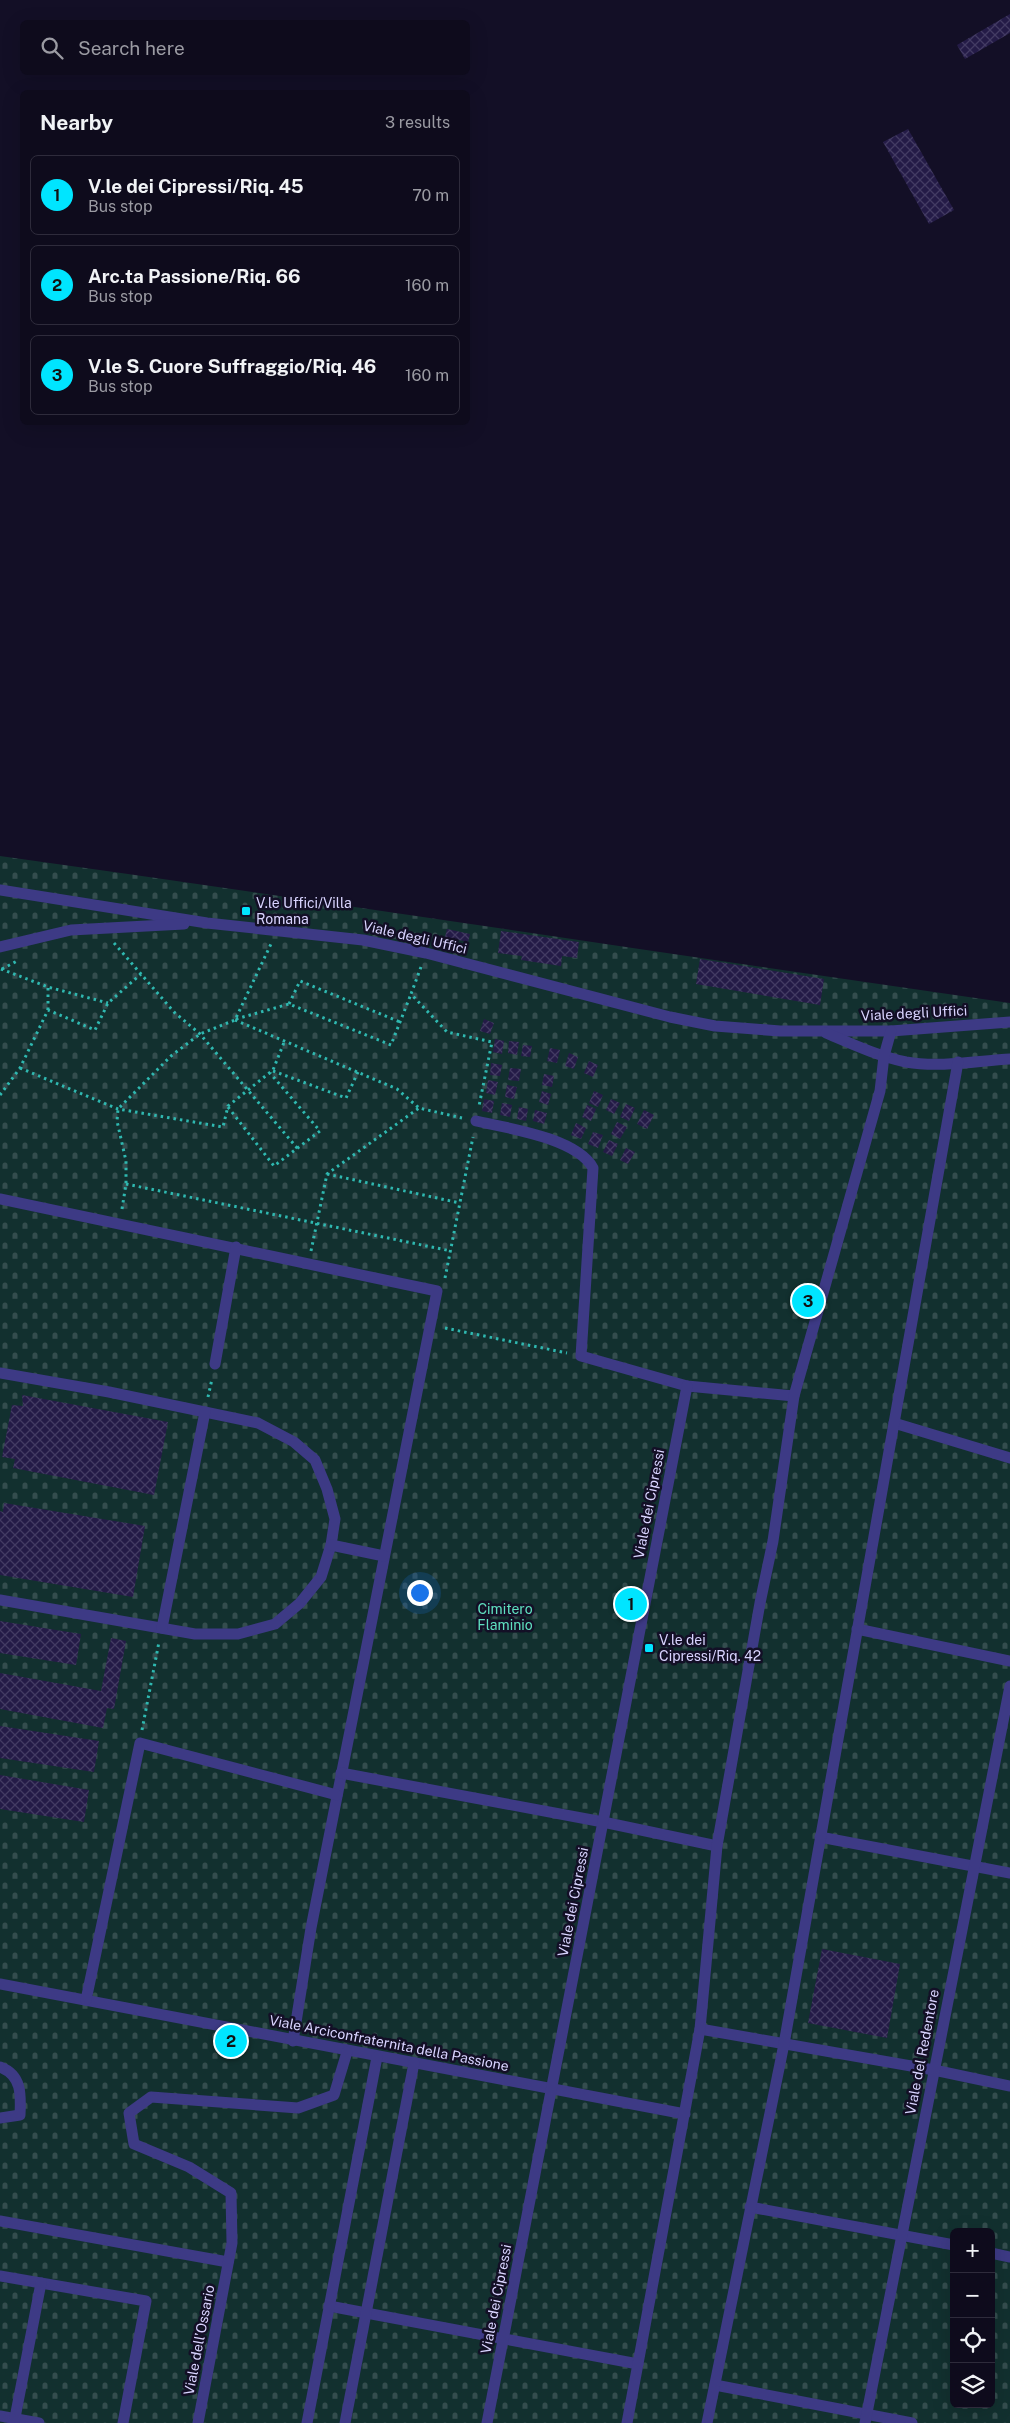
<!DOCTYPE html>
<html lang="en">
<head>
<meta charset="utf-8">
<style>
	:root { --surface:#0e0b1c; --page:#171425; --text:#f1f3f6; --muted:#9b9ba3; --line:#2e2b3b; --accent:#00e5ff }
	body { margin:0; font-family:"Public Sans",sans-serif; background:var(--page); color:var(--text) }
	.controls { position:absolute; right:15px; bottom:15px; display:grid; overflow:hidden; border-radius:8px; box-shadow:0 5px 20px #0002 }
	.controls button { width:45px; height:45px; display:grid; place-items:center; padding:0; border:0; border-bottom:1px solid var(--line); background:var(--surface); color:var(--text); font:25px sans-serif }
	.you { position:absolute; left:419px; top:1592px; width:18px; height:18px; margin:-12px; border:4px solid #fff; border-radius:50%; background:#1a73e8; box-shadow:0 0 0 8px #1a73e833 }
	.badge { display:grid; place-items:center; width:32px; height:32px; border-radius:50%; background:var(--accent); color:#111; font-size:16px; font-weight:700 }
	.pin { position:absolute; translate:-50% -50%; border:2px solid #fff; box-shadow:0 1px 5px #0006 }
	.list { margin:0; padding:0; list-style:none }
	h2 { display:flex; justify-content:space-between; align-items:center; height:65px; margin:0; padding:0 20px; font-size:21px }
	h2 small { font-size:16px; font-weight:400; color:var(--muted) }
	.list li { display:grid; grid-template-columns:32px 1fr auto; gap:15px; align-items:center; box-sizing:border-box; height:80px; margin:0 10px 10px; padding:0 10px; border:1px solid var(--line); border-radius:8px }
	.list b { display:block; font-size:19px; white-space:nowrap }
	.list p { margin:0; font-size:16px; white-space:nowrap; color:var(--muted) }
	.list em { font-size:16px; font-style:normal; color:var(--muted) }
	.icon { flex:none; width:28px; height:28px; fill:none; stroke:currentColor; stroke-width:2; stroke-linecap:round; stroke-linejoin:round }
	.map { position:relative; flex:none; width:1010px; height:2423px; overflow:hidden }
	.search { position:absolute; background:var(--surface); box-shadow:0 5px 20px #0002; left:20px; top:20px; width:450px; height:55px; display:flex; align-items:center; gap:12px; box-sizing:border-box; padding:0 18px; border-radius:8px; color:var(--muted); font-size:19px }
	.panel { position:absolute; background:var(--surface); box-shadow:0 5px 20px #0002; left:20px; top:90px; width:450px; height:335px; border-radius:8px }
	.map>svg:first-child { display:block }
	.cemetery { fill:url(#cemetery-stones); fill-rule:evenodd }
	.building { fill:url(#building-cross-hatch) }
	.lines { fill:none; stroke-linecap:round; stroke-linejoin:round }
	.path { stroke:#2fb8b0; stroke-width:3; stroke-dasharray:2.5 4; stroke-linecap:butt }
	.lane { stroke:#3d3a85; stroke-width:11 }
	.poi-dot { fill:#00e5ff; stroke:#130f26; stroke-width:2 }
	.labels { text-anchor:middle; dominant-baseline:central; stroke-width:5; stroke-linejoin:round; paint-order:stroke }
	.poi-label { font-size:14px; fill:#d9d4ff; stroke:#130f26; text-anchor:start }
	.street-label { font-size:14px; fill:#d9d4ff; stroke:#130f26 }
	.park-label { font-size:14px; fill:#5fe0c0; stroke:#130f26 }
</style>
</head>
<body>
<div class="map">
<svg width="1010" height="2423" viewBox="0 0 1010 2423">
	<defs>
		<pattern id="cemetery-stones" width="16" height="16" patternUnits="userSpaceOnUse" patternTransform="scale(1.25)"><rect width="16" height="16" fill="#12302f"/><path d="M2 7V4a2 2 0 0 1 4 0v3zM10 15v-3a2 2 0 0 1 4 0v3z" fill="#344d4e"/></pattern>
		<pattern id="building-cross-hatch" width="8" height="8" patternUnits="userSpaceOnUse" patternTransform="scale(1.25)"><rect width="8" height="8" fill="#241b47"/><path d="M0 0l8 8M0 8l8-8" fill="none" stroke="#433b63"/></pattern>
	</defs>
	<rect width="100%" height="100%" fill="#130f26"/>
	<path class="cemetery" d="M0 856C337 903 673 955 1010 1003V2423H0ZM954 2232H991V2404H954Z"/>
	<g class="building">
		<polygon points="1010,14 1010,33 965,59 957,45"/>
		<polygon points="908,129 954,210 929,224 883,142"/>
		<polygon points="447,929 470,934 468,942 445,937"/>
		<polygon points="501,931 579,942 577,958 562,956 561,966 521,960 522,956 498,953"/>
		<polygon points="700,959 824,979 820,1005 696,984"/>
		<polygon points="484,1019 494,1023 490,1034 480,1031"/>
		<polygon points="495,1039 504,1041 502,1054 493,1052"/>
		<polygon points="509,1041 519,1042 517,1055 508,1053"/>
		<polygon points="523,1045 532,1046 530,1057 521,1056"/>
		<polygon points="550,1048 560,1050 557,1063 547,1061"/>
		<polygon points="569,1053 578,1057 574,1069 565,1066"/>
		<polygon points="589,1061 598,1065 593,1077 584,1073"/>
		<polygon points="491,1063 502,1065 500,1076 490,1075"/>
		<polygon points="510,1068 521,1069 519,1081 508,1080"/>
		<polygon points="544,1074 554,1076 552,1087 542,1085"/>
		<polygon points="488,1080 498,1082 495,1095 486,1093"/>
		<polygon points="507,1085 517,1087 514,1099 505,1097"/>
		<polygon points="542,1091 551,1094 548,1105 539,1102"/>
		<polygon points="594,1091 603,1095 598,1107 589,1103"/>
		<polygon points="484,1099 494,1101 492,1113 482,1111"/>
		<polygon points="611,1099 620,1103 614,1114 606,1110"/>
		<polygon points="502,1103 512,1105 510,1117 500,1115"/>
		<polygon points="626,1104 635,1108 629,1121 620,1117"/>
		<polygon points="587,1105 596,1109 591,1121 582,1117"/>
		<polygon points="519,1107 528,1109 526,1121 517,1119"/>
		<polygon points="535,1110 547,1113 544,1124 533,1121"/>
		<polygon points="644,1110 654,1115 647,1129 637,1124"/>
		<polygon points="617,1122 627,1127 620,1139 611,1134"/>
		<polygon points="576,1123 586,1128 581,1139 571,1135"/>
		<polygon points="593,1132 603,1135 598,1148 588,1144"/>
		<polygon points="609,1140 618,1144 612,1156 603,1152"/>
		<polygon points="626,1148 635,1152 628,1164 620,1160"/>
		<polygon points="22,1395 168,1422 154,1495 13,1468 15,1459 2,1457 12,1405 23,1406"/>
		<polygon points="4,1503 145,1526 133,1597 0,1575 0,1511 3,1512"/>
		<polygon points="0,1621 81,1634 76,1665 0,1653"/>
		<polygon points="111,1638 126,1641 114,1709 107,1708 103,1728 0,1709 0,1673 101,1691"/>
		<polygon points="0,1726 99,1741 94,1772 0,1758"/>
		<polygon points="0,1775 89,1790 84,1822 0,1809"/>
		<polygon points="822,1949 900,1964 887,2038 808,2023"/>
	</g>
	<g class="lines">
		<g class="path">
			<polyline points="114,943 174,1012 200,1034 298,1149"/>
			<polyline points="421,967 411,994 447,1032 492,1042 479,1106"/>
			<polyline points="1,969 48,987 108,1003"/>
			<polyline points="2,969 19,960"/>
			<polyline points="289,1004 300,981 400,1022"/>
			<polyline points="48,1010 48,987"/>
			<polyline points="236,1019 289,1004 391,1045 411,994"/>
			<polyline points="235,1020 397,1089 419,1108 462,1118"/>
			<polyline points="20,1068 118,1109 223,1127 228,1106 273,1070 285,1040"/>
			<polyline points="273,1071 346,1098 358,1072"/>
			<polyline points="0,1095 20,1068 48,1010 95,1030 108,1003 141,974"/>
			<polyline points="228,1107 274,1166 320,1131 270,1073"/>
			<polyline points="327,1174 460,1203"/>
			<polyline points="126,1184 451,1251"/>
			<polyline points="122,1209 126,1184 126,1161 117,1121 118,1109 171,1056 200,1034 235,1020 271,944"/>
			<polyline points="311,1251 327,1174 419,1108"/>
			<polyline points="445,1278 473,1137"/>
			<polyline points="445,1328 567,1353"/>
			<polyline points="208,1397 212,1379"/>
			<polyline points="142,1730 159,1642"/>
		</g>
		<g class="lane">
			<polyline points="0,890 207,923 363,940 426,953 670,1017 715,1026 780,1031 891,1031 1010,1022"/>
			<polyline points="0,947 71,930 184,924"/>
			<path d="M826 1033C852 1044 878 1056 906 1062 939 1068 977 1061 1010 1059"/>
			<path d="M476 1121C507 1128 577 1138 593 1168L581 1356 687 1386 794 1396"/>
			<polyline points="0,1199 437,1291 311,1928 293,2041"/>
			<polyline points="215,1364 236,1247"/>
			<polyline points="0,1373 109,1392 258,1423 294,1442 315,1460 327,1489 335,1519 331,1545 321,1577 300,1603 275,1624 238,1634 195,1634 0,1600"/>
			<polyline points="894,1423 1010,1458"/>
			<polyline points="331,1545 384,1556"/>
			<polyline points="162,1628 205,1412"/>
			<polyline points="857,1629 1010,1661"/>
			<polyline points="341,1773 603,1822 717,1846"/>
			<polyline points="820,1837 1010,1873"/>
			<polyline points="0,1984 685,2114"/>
			<polyline points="86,2000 140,1743 337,1795"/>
			<polyline points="700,2029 934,2070 1010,2086"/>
			<path d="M0 2067C22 2075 21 2095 20 2115L0 2118"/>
			<polyline points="750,2207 954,2245"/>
			<polyline points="0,2221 228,2262"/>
			<polyline points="991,2253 1010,2257"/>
			<polyline points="0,2276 146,2301 123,2423"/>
			<polyline points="329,2306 638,2364"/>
			<polyline points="715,2385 912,2423"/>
			<polyline points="0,2416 39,2423"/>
			<polyline points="14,2423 41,2283"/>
			<polyline points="198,2423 232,2243 231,2193 189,2167 134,2144 129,2113 151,2097 298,2108 334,2095 347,2052"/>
			<polyline points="307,2423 377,2057"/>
			<polyline points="345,2423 414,2063"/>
			<polyline points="487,2423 687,1386"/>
			<polyline points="627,2423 700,2029 717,1846 760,1603 773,1541 794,1396 880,1091 884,1056 891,1031"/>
			<polyline points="707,2423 784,2044 958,1062"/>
			<polyline points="865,2423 1010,1686"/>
		</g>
	</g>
	<g class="poi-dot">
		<rect x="241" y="906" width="10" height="10" rx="2.5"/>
		<rect x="644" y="1643" width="10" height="10" rx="2.5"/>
	</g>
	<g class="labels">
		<g class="poi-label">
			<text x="256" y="903">V.le Uffici/Villa<tspan x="256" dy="16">Romana</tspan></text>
			<text x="659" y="1640">V.le dei<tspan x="659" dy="16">Cipressi/Riq. 42</tspan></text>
		</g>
		<g class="street-label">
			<text transform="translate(415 937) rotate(13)">Viale degli Uffici</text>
			<text transform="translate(914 1013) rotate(-3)">Viale degli Uffici</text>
			<text transform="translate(649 1504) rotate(-79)">Viale dei Cipressi</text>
			<text transform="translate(573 1902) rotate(-79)">Viale dei Cipressi</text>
			<text transform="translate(389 2043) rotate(11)">Viale Arciconfraternita della Passione</text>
			<text transform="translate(922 2052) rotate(-79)">Viale del Redentore</text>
			<text transform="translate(496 2299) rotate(-79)">Viale dei Cipressi</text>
			<text transform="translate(199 2340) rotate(-79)">Viale dell'Ossario</text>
		</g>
		<g class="park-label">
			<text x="505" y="1609">Cimitero<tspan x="505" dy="16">Flaminio</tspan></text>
		</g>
	</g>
</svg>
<div class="controls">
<button>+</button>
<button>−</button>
<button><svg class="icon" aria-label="locate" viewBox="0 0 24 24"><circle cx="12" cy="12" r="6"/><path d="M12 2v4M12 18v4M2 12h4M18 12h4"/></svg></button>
<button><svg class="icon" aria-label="layers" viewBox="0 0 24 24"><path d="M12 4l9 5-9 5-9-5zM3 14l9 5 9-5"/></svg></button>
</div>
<div class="you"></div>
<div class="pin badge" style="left:631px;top:1604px">1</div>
<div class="pin badge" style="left:231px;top:2041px">2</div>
<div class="pin badge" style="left:808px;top:1301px">3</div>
<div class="search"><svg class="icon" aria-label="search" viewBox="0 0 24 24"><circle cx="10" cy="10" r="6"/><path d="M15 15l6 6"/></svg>Search here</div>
<section class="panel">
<h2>Nearby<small>3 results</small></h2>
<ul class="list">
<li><span class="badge">1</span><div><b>V.le dei Cipressi/Riq. 45</b><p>Bus stop</p></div><em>70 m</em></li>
<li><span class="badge">2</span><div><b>Arc.ta Passione/Riq. 66</b><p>Bus stop</p></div><em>160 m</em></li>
<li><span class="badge">3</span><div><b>V.le S. Cuore Suffraggio/Riq. 46</b><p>Bus stop</p></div><em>160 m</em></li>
</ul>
</section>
</div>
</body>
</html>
